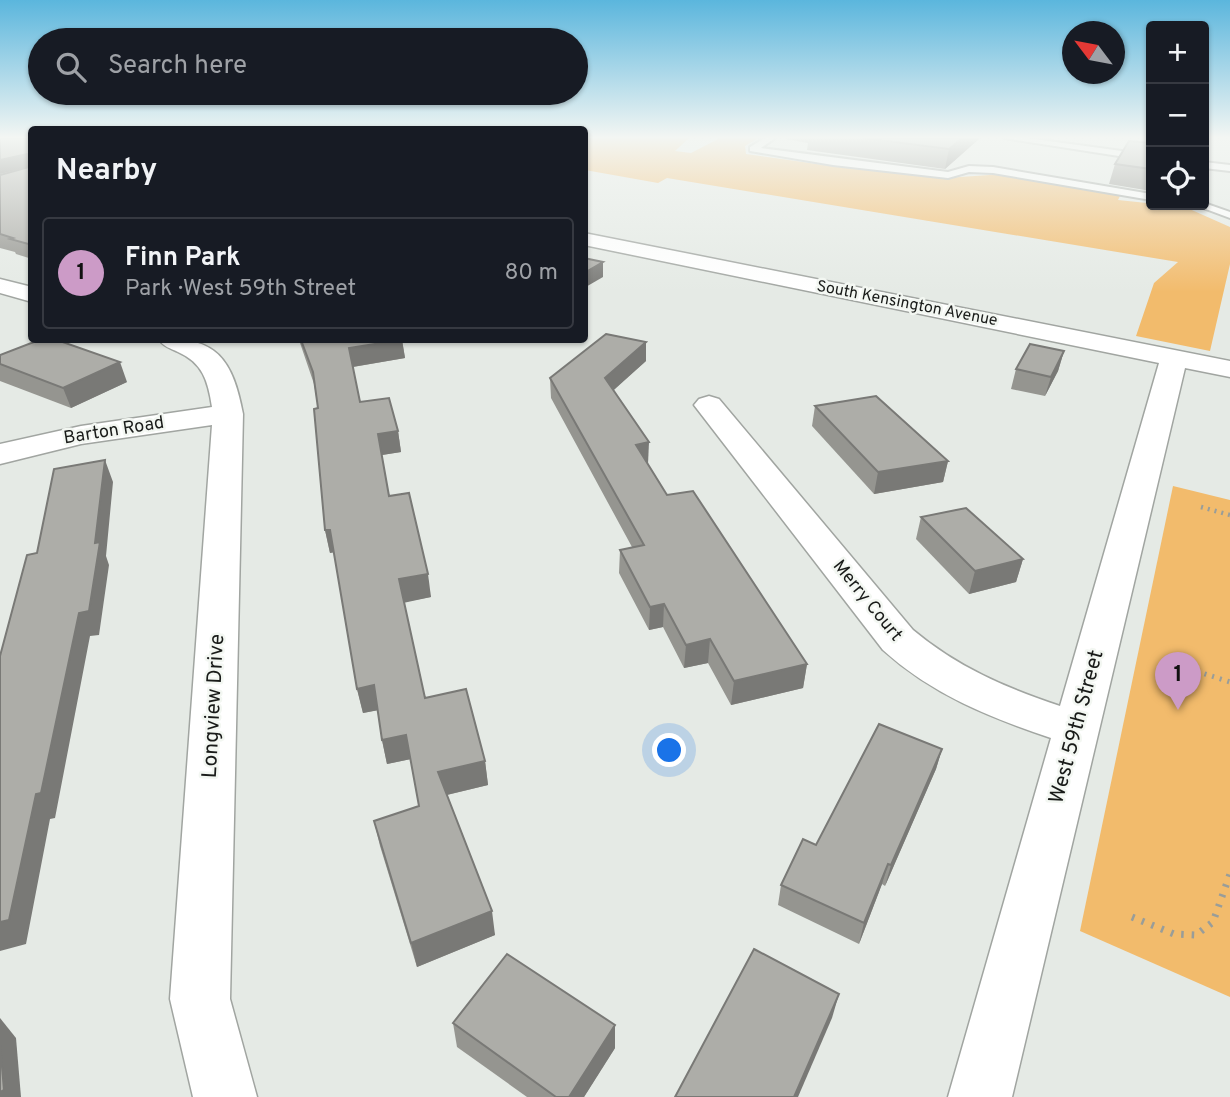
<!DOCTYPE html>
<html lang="en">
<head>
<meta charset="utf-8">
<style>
	:root { --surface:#171b24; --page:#20242c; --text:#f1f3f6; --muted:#9ea1a6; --line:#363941; --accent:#cc9bc7 }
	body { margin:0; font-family:Overpass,sans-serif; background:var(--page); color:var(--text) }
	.controls { position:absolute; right:21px; top:21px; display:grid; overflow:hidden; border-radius:7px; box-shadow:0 2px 5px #0004 }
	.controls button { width:63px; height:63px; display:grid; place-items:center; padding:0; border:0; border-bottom:2px solid var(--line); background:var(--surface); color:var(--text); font:35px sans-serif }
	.compass { position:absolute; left:1062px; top:21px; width:63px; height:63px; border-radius:50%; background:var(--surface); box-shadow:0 2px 5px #0004; rotate:302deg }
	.you { position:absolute; left:670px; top:751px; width:24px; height:24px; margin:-18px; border:5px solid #fff; border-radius:50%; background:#1a73e8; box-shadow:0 0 0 10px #1a73e833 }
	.badge { display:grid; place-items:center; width:46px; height:46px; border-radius:50%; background:var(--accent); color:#111; font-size:23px; font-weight:700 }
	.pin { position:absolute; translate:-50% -58px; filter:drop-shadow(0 2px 4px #0008) }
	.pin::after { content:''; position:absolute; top:37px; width:24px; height:21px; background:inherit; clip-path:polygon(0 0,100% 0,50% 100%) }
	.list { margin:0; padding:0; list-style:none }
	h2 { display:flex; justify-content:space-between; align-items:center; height:91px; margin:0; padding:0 28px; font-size:30px }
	h2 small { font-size:23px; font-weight:400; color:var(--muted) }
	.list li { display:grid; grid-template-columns:46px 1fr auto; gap:21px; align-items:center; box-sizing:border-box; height:112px; margin:0 14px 14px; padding:0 14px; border:2px solid var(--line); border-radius:7px }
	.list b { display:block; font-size:26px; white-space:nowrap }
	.list p { margin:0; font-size:23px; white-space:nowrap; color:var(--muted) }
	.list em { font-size:23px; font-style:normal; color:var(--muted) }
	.icon { flex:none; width:38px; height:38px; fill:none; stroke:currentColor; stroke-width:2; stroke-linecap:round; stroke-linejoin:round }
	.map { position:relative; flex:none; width:1230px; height:1097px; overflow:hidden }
	.search { position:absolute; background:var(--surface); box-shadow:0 2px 5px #0004; left:28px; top:28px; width:560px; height:77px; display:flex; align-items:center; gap:18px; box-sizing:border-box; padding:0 24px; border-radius:38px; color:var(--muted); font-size:26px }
	.panel { position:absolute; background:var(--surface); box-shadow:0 2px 5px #0004; left:28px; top:126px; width:560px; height:217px; border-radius:7px }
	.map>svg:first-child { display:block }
	.green { fill:#f2bb6c }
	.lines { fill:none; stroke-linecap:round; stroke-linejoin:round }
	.lane-casing { stroke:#a1a5a1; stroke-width:4 }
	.street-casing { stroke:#a1a5a1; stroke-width:3 }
	.path-far2 { stroke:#999d99; stroke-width:4.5; stroke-dasharray:2 5; stroke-linecap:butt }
	.path-far1 { stroke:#999d99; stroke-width:5; stroke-dasharray:2 6; stroke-linecap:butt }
	.path { stroke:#999d99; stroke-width:7; stroke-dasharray:2.5 8; stroke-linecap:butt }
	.lane { fill:#fff; fill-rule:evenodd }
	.street { fill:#fff; fill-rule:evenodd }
	.wall { fill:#959590 }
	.shaded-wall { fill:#797976 }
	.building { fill:#adada8; stroke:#797976; stroke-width:2 }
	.labels { text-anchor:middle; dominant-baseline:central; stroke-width:5; stroke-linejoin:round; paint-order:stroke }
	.far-street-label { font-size:16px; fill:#191b19; stroke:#f3f7f2 }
	.street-label { font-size:18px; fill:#191b19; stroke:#f3f7f2 }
	.near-street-label { font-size:21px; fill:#191b19; stroke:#f3f7f2 }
</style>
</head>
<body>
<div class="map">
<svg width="1230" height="1097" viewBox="0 0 1230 1097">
	<rect width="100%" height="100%" fill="#e5eae5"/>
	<g class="green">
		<polygon points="584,138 689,138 675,151 691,153 720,138 758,138 745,146 746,154 838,167 864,166 945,178 1005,174 1055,181 1120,196 1118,200 1185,207 1230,227 1230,264 1210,351 1136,336 1154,283 1178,262 667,178 658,183 585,170"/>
		<polygon points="1173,486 1230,500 1230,997 1080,931"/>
	</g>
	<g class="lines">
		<defs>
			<g id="lane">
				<polygon points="765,138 775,138 761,148 948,172 969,166 993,167 1151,194 1151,200 993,173 969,172 948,178 833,165 750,151 750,147"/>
				<polygon points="1004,138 1027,138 1151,155 1151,161"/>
				<polygon points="1204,162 1230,165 1230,171 1204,168"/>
				<polygon points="1204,203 1230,212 1230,218 1195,205"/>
			</g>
			<g id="street">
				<path d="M584 233 1230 361V377L1185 368 1012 1097H948L1051 738C989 717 933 695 883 650L694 405 699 399 709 396 719 399 913 630C957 667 1006 688 1060 706L1159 363 584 245Z"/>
				<polygon points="0,279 32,287 32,302 0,293"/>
				<path d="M159 340C217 335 233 361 243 414L230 999 257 1097H193L170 999 212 425 81 444 0 464V444L81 426 212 407C208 381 203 363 178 352 170 348 164 347 159 340Z"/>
			</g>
		</defs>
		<use href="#lane" class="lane-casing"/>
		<use href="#street" class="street-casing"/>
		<polyline class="path-far2" points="1201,507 1230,515"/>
		<polyline class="path-far1" points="1174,664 1230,682"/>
		<polyline class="path" points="1132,917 1174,934 1196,935 1213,922 1230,874"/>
		<use href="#lane" class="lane"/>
		<use href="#street" class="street"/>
	</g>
	<g class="wall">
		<polygon points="32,138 32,259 16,254 15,252 0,248 0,175 29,167 0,174"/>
		<polygon points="786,138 980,138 945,169 807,150 808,143 786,139"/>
		<polygon points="1151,143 1151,191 1109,184 1115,164"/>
		<polygon points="299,340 402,340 405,358 353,367 360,402 398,431 401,452 382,455 389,496 431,597 404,602 425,698 485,761 488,785 447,795 495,935 417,967 380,846 374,821 419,806 411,759 387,764 382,740 378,710 363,713 357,689 334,552 330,553 325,530 318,408 314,384"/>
		<polygon points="1064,351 1058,371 1045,396 1011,389 1016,369"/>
		<polygon points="0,355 127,382 71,408 0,381"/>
		<polygon points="646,361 613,390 648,464 667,495 807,664 803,688 731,705 708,663 684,668 663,627 649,630 619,573 620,550 632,547 551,398 550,378"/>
		<polygon points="815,406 948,461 943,482 874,494 812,426"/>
		<polygon points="921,517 1023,559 1016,582 969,594 916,539"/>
		<polygon points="942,749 936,769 885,886 882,884 859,944 778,905 781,885 816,845"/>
		<polygon points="453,1023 615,1048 584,1097 527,1097 457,1047"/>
	</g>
	<g class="shaded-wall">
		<polygon points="962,138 980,138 945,169 949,149"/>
		<polygon points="27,154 31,166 0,174 0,160"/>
		<polygon points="603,262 603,277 584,288 584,273"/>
		<polygon points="402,340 405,358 352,367 349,348"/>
		<polygon points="646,342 646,361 605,398 605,378"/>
		<polygon points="1064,351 1058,371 1045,396 1051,377"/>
		<polygon points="120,362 127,382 71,408 63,388"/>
		<polygon points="398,431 401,452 382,455 378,434"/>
		<polygon points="649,442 648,464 635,466 636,445"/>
		<polygon points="105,460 113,482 106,556 109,565 99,635 90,636 55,818 50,819 26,944 0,951 0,922 36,794 95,543"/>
		<polygon points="948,461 943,482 874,494 878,472"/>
		<polygon points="325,530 330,530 335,552 330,553"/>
		<polygon points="1023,559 1016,582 969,594 975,571"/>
		<polygon points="428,574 431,597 403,603 399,579"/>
		<polygon points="664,604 663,627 649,630 650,607"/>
		<polygon points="710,639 708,663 684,668 686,645"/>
		<polygon points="807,664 803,688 731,705 734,681"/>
		<polygon points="374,685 379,710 363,713 357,689"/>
		<polygon points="406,735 411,759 387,764 382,740"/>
		<polygon points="942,749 936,769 885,886 891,865"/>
		<polygon points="485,761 488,785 442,796 438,772"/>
		<polygon points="888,864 882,884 859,944 864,923"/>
		<polygon points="492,911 495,935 417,967 411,943"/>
		<polygon points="839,994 832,1018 798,1097 794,1097"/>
		<polygon points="0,1018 16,1038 21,1097 0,1097"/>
		<polygon points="615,1025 615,1048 584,1097 569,1097"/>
	</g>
	<g class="building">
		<polygon points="0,138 32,138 32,245 10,239 13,238 0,234 0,175 29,167 30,156 27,154 0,160"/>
		<polygon points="863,138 962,138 949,149"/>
		<polygon points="1129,141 1151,143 1151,169 1115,164"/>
		<polygon points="584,258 603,262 584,273"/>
		<polygon points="606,334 646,342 605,378 649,442 636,445 667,495 693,491 807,664 734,681 710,639 686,645 664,604 650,607 620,550 644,545 550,378"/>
		<polygon points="39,340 57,340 120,362 63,388 0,364 0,355"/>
		<polygon points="301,340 400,340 349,348 360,402 389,398 398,431 378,434 389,496 409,493 428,574 399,579 425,698 466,689 485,761 438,772 492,911 411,943 374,821 419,806 406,735 382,740 374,685 357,689 330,530 325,530 314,409 318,408 313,372"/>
		<polygon points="1030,344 1064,351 1051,377 1016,369"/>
		<polygon points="876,396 948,461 878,472 815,406"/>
		<polygon points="105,460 95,543 100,542 89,611 79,613 41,793 36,794 9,920 0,922 0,656 27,555 37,553 54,469"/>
		<polygon points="966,508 1023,559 975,571 921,517"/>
		<polygon points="879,724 942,749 891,865 888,864 864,923 781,885 803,839 816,845"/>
		<polygon points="754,949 839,994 794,1097 675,1097"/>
		<polygon points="507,954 615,1025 569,1097 556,1097 453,1023"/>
		<polygon points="0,1044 4,1090 0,1092"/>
	</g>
	<linearGradient id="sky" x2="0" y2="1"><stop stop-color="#5bb6dd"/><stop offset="0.47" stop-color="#f3f6f3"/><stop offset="1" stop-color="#f3f6f3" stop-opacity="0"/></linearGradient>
	<rect width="1230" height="292" fill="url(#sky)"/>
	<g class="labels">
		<g class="far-street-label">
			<text transform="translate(907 304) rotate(11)">South Kensington Avenue</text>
		</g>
		<g class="street-label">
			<text transform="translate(114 431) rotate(-9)">Barton Road</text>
			<text transform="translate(867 601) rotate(51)">Merry Court</text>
		</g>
		<g class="near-street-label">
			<text transform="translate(214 706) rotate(-87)">Longview Drive</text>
			<text transform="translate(1077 727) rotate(-75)">West 59th Street</text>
		</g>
	</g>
</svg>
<div class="controls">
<button>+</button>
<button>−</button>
<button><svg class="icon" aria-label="locate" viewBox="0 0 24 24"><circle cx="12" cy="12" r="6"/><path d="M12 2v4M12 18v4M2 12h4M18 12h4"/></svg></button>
</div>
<svg class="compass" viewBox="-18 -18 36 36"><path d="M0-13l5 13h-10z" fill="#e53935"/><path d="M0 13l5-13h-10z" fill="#9ea1a6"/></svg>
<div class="you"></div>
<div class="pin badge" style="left:1178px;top:710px">1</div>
<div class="search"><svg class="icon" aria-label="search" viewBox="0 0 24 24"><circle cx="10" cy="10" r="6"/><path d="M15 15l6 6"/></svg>Search here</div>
<section class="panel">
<h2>Nearby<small></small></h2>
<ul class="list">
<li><span class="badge">1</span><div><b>Finn Park</b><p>Park · West 59th Street</p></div><em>80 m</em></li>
</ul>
</section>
</div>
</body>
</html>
